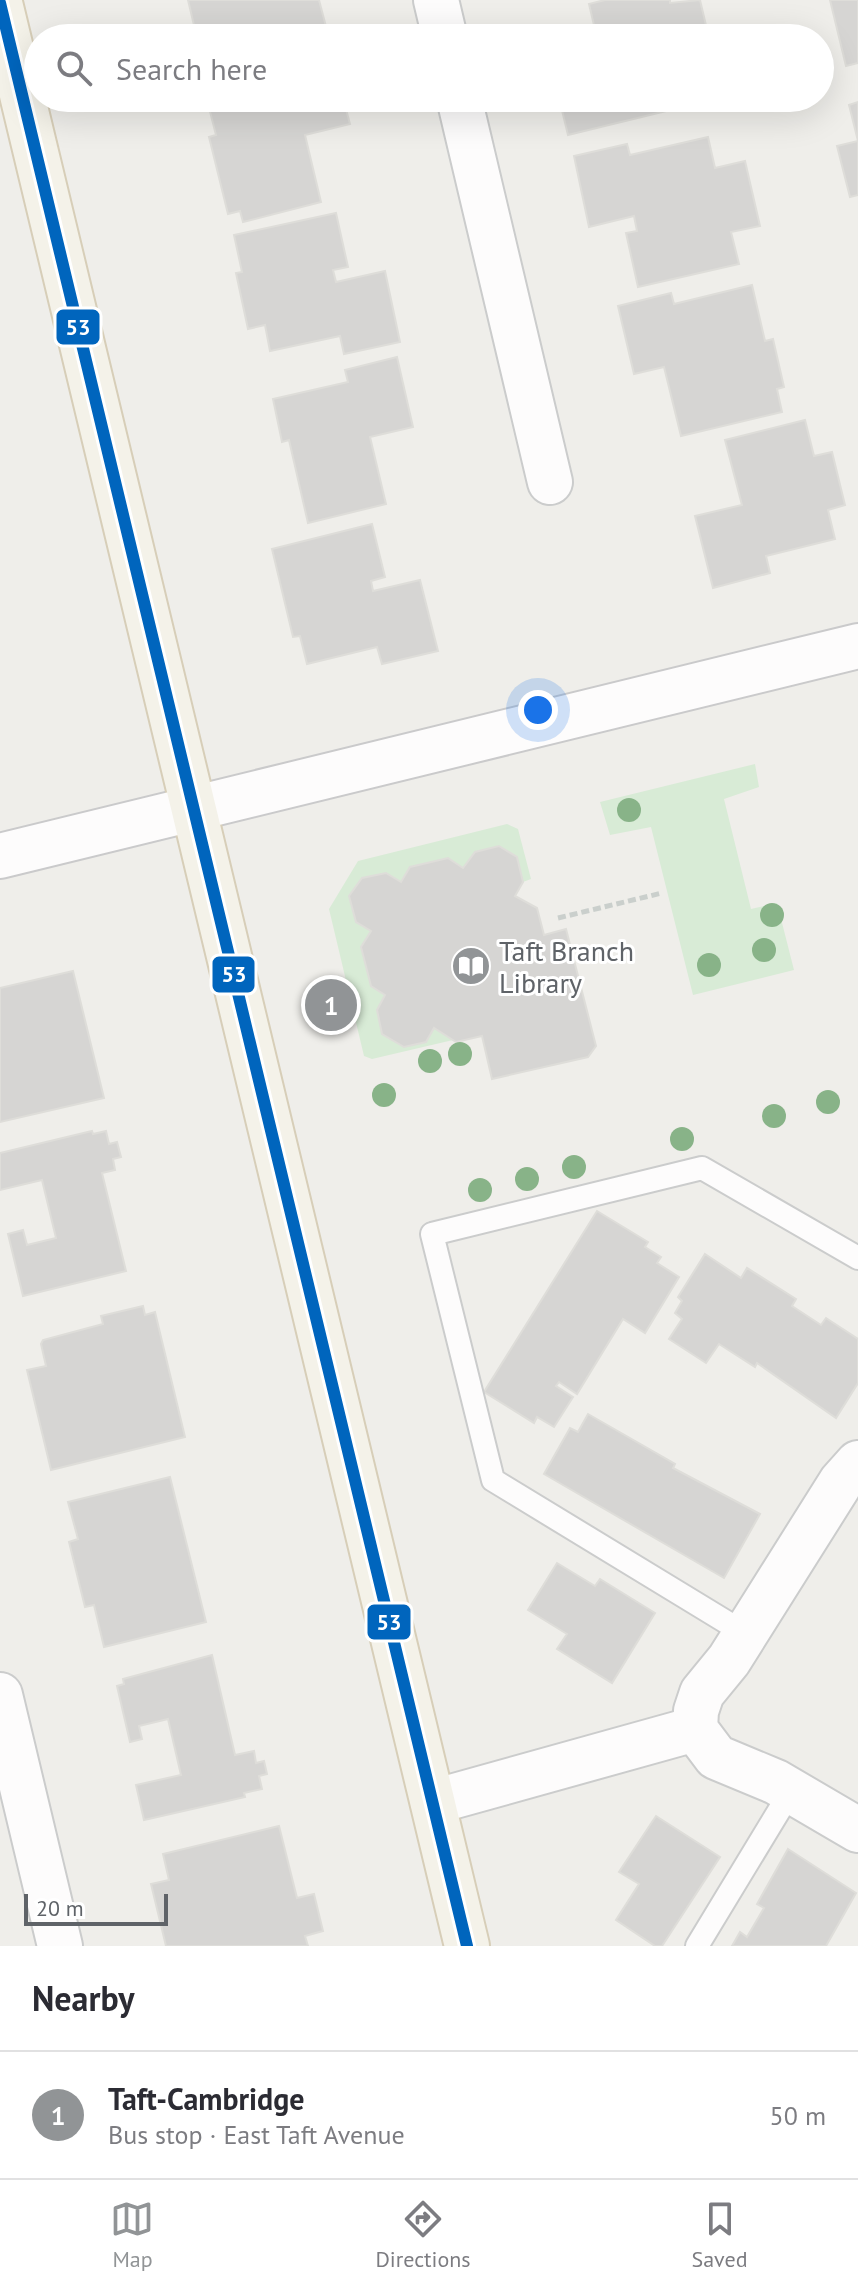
<!DOCTYPE html>
<html lang="en">
<head>
<meta charset="utf-8">
<style>
	:root { --surface:#fff; --page:#f7f7f7; --text:#2b2b33; --muted:#7c7c81; --line:#e1e1e2; --accent:#919496 }
	body { margin:0; font-family:"PT Sans",sans-serif; background:var(--page); color:var(--text) }
	.scale { position:absolute; left:24px; bottom:20px; width:144px; box-sizing:border-box; padding-left:8px; border:4px solid #5f6368; border-top:0; font-size:22px; line-height:28px; white-space:nowrap; color:#5f6368; -webkit-text-stroke:6px #fff; paint-order:stroke }
	.you { position:absolute; left:538px; top:710px; width:28px; height:28px; margin:-20px; border:6px solid #fff; border-radius:50%; background:#1a73e8; box-shadow:0 0 0 12px #1a73e833 }
	.badge { display:grid; place-items:center; width:52px; height:52px; border-radius:50%; background:var(--accent); color:#fff; font-size:26px; font-weight:700 }
	.pin { position:absolute; translate:-50% -50%; border:4px solid #fff; box-shadow:0 2px 8px #0006 }
	.list { margin:0; padding:0; list-style:none }
	h2 { display:flex; justify-content:space-between; align-items:center; height:104px; margin:0; padding:0 32px; font-size:34px }
	h2 small { font-size:26px; font-weight:400; color:var(--muted) }
	.list li { display:grid; grid-template-columns:52px 1fr auto; gap:24px; align-items:center; box-sizing:border-box; height:128px; padding:0 32px; border-top:2px solid var(--line) }
	.list b { display:block; font-size:30px; white-space:nowrap }
	.list p { margin:0; font-size:26px; white-space:nowrap; color:var(--muted) }
	.list em { font-size:26px; font-style:normal; color:var(--muted) }
	.icon { flex:none; width:44px; height:44px; fill:none; stroke:currentColor; stroke-width:2; stroke-linecap:round; stroke-linejoin:round }
	.map { position:relative; flex:none; width:858px; height:1946px; overflow:hidden }
	.search { position:absolute; background:var(--surface); box-shadow:0 8px 32px #0002; left:24px; right:24px; top:24px; height:88px; display:flex; align-items:center; gap:20px; box-sizing:border-box; padding:0 28px; border-radius:44px; color:var(--muted); font-size:30px }
	.sheet { height:232px; background:var(--surface) }
	nav { display:flex; justify-content:space-around; align-items:center; box-sizing:border-box; height:112px; border-top:2px solid var(--line); background:var(--surface); font-size:22px; color:var(--muted) }
	nav a { display:grid; justify-items:center; gap:4px }
	nav .on { color:var(--accent) }
	.map>svg:first-child { display:block }
	.green { fill:#d8ebd6 }
	.building { fill:#d6d5d3; stroke:#deddd9; stroke-width:2 }
	.lines { fill:none; stroke-linecap:round; stroke-linejoin:round }
	.lane-casing { stroke:#cbcccc; stroke-width:26 }
	.street-casing { stroke:#cbcccc; stroke-width:48 }
	.secondary-casing { stroke:#cacacb; stroke-width:48 }
	.primary-casing { stroke:#d7ceb8; stroke-width:48 }
	.path { stroke:#cacfcc; stroke-width:5; stroke-dasharray:8 4; stroke-linecap:butt }
	.lane { stroke:#fdfcfc; stroke-width:22 }
	.street { stroke:#fdfcfc; stroke-width:44 }
	.secondary { stroke:#fdfcfc; stroke-width:44 }
	.primary { stroke:#f4f2e9; stroke-width:44 }
	.bus-1-casing { stroke:#fff; stroke-width:18 }
	.bus-1 { stroke:#0065bd; stroke-width:12 }
	.tree { fill:#88b388 }
	.labels { text-anchor:middle; dominant-baseline:central; stroke-width:6; stroke-linejoin:round; paint-order:stroke }
	.poi-label { font-size:28px; fill:#5f6368; stroke:#fff; text-anchor:start }
	.line-badge { stroke:#fff; stroke-width:3 }
	.badge-label { font-size:22px; text-anchor:middle; font-weight:bold; fill:#fff }
</style>
</head>
<body>
<div class="map">
<svg width="858" height="1946" viewBox="0 0 858 1946">
	<rect width="100%" height="100%" fill="#efeeea"/>
	<g class="green">
		<polygon points="755,764 759,787 724,799 751,909 777,903 794,970 693,995 651,827 610,835 600,802"/>
		<polygon points="507,824 518,829 531,879 523,882 517,857 498,846 475,852 463,868 448,858 410,867 401,882 386,873 362,878 349,896 356,922 371,931 361,947 385,995 377,1010 382,1034 404,1047 426,1042 434,1028 453,1040 372,1059 364,1056 329,909 358,861"/>
	</g>
	<g class="building">
		<polygon points="188,0 319,0 329,38 271,38 270,35 197,38"/>
		<polygon points="605,0 670,0 670,3 700,0 709,38 597,38 589,4"/>
		<polygon points="830,0 858,0 858,63 846,66"/>
		<polygon points="214,98 343,98 350,124 305,135 321,202 243,222 240,211 228,214 209,137 216,135 207,100"/>
		<polygon points="559,98 694,98 695,104 568,135"/>
		<polygon points="858,102 858,195 850,197 837,146 858,141 849,105"/>
		<polygon points="708,137 715,168 745,161 760,226 731,232 739,264 638,287 626,233 637,231 634,216 589,227 574,156 627,144 630,155"/>
		<polygon points="336,213 348,267 333,270 336,282 385,271 400,342 344,354 340,336 270,351 265,325 248,329 236,273 242,272 234,235"/>
		<polygon points="752,285 765,341 773,339 784,387 777,389 782,412 681,436 664,367 634,374 618,306 671,293 674,304"/>
		<polygon points="397,357 413,427 370,437 386,504 308,523 289,440 282,442 273,399 348,382 345,370"/>
		<polygon points="805,420 814,456 832,452 845,505 828,510 835,539 766,556 770,573 713,588 695,516 742,505 725,440"/>
		<polygon points="372,524 385,577 371,581 373,591 420,580 438,651 382,664 377,647 307,664 300,636 293,637 272,549"/>
		<polygon points="499,846 517,857 523,882 515,896 537,908 544,935 566,929 596,1046 588,1057 492,1079 482,1036 456,1042 434,1028 426,1042 404,1047 382,1034 377,1010 385,995 371,986 361,947 371,931 356,922 349,896 362,878 386,873 401,882 410,867 448,858 463,868 475,852"/>
		<polygon points="73,971 104,1098 0,1122 0,988"/>
		<polygon points="92,1131 93,1134 106,1131 109,1144 117,1142 121,1157 113,1159 115,1170 102,1173 126,1271 23,1296 8,1234 23,1230 27,1245 56,1238 42,1180 0,1190 0,1153"/>
		<polygon points="597,1211 648,1242 645,1247 661,1257 657,1263 679,1277 645,1333 623,1319 577,1394 559,1382 556,1386 573,1397 554,1427 537,1417 534,1423 484,1392"/>
		<polygon points="705,1254 741,1278 747,1268 796,1299 792,1306 821,1325 826,1318 858,1339 858,1383 836,1418 757,1363 755,1367 719,1344 706,1363 669,1339 682,1319 675,1313 682,1301 678,1297"/>
		<polygon points="143,1306 145,1315 155,1312 185,1437 51,1470 27,1370 46,1366 41,1344 43,1340 103,1324 101,1316"/>
		<polygon points="588,1414 675,1464 673,1468 760,1514 724,1578 544,1474 570,1428 578,1432"/>
		<polygon points="170,1477 206,1622 104,1647 94,1605 85,1607 69,1542 78,1539 68,1502"/>
		<polygon points="557,1563 595,1586 600,1579 655,1613 612,1683 557,1649 567,1634 528,1610"/>
		<polygon points="212,1655 235,1755 254,1751 256,1763 264,1761 267,1774 259,1776 262,1789 244,1793 245,1797 144,1820 136,1785 181,1775 168,1719 139,1726 142,1739 130,1742 117,1686 124,1684 123,1679"/>
		<polygon points="656,1816 720,1857 662,1946 655,1946 616,1920 639,1884 619,1872"/>
		<polygon points="279,1826 297,1898 314,1894 323,1931 305,1936 308,1946 166,1946 151,1884 169,1880 163,1854"/>
		<polygon points="788,1849 856,1893 826,1946 732,1946 740,1932 747,1937 764,1908 757,1904"/>
	</g>
	<g class="lines">
		<defs>
			<g id="lane">
				<polyline points="746,1634 493,1480 432,1234 702,1168 858,1258"/>
				<polyline points="697,1946 791,1791"/>
			</g>
			<g id="street">
				<polyline points="436,0 445,38"/>
				<polyline points="459,98 550,482"/>
				<polyline points="858,1463 841,1482 729,1660 702,1693 696,1711 695,1729 716,1757 776,1782 858,1830"/>
				<polyline points="0,1695 60,1946"/>
				<polyline points="433,1802 695,1729"/>
			</g>
			<polyline id="secondary" points="0,856 858,646"/>
			<polyline id="primary" points="0,3 467,1946"/>
		</defs>
		<use href="#lane" class="lane-casing"/>
		<use href="#street" class="street-casing"/>
		<use href="#secondary" class="secondary-casing"/>
		<use href="#primary" class="primary-casing"/>
		<polyline class="path" points="558,918 662,893"/>
		<use href="#lane" class="lane"/>
		<use href="#street" class="street"/>
		<use href="#secondary" class="secondary"/>
		<use href="#primary" class="primary"/>
		<defs>
			<polyline id="bus-1" points="0,3 467,1946"/>
		</defs>
		<use href="#bus-1" class="bus-1-casing"/>
		<use href="#bus-1" class="bus-1"/>
	</g>
	<g class="tree">
		<circle cx="629" cy="810" r="12"/>
		<circle cx="772" cy="915" r="12"/>
		<circle cx="764" cy="950" r="12"/>
		<circle cx="709" cy="965" r="12"/>
		<circle cx="460" cy="1054" r="12"/>
		<circle cx="430" cy="1061" r="12"/>
		<circle cx="384" cy="1095" r="12"/>
		<circle cx="828" cy="1102" r="12"/>
		<circle cx="774" cy="1116" r="12"/>
		<circle cx="682" cy="1139" r="12"/>
		<circle cx="574" cy="1167" r="12"/>
		<circle cx="527" cy="1179" r="12"/>
		<circle cx="480" cy="1190" r="12"/>
	</g>
	<defs>
		<symbol id="library-disc" viewBox="-11 -11 22 22"><circle r="9.5" fill="#919496" stroke="#fff"/><path d="M-6-4Q-3-5.5-.7-3.5V5Q-3 3-6 4ZM6-4Q3-5.5 .7-3.5V5Q3 3 6 4Z" fill="#fff"/></symbol>
	</defs>
	<g fill-rule="evenodd">
		<use href="#library-disc" x="449" y="944" width="44" height="44"/>
	</g>
	<g class="labels">
		<g class="poi-label">
			<text x="499" y="950">Taft Branch<tspan x="499" dy="32">Library</tspan></text>
		</g>
	</g>
	<g class="line-badge">
		<rect x="55" y="308" width="46" height="38" rx="8" fill="#0065bd"/>
		<rect x="211" y="955" width="45" height="39" rx="8" fill="#0065bd"/>
		<rect x="366" y="1603" width="46" height="38" rx="8" fill="#0065bd"/>
	</g>
	<g class="badge-label">
		<text x="78" y="335">53</text>
		<text x="234" y="982">53</text>
		<text x="389" y="1630">53</text>
	</g>
</svg>
<div class="scale">20 m</div>
<div class="you"></div>
<div class="pin badge" style="left:331px;top:1005px">1</div>
<div class="search"><svg class="icon" aria-label="search" viewBox="0 0 24 24"><circle cx="10" cy="10" r="6"/><path d="M15 15l6 6"/></svg>Search here</div>
</div>
<section class="sheet">
<h2>Nearby<small></small></h2>
<ul class="list">
<li><span class="badge">1</span><div><b>Taft-Cambridge</b><p>Bus stop · East Taft Avenue</p></div><em>50 m</em></li>
</ul>
</section>
<nav>
<a class="on"><svg class="icon" aria-label="map" viewBox="0 0 24 24"><path d="M3 6l6-2 6 2 6-2v14l-6 2-6-2-6 2zM9 4v14M15 6v14"/></svg>Map</a>
<a><svg class="icon" aria-label="directions" viewBox="0 0 24 24"><path d="M12 3l9 9-9 9-9-9zM9 14v-3h6M13 9l2 2-2 2"/></svg>Directions</a>
<a><svg class="icon" aria-label="saved" viewBox="0 0 24 24"><path d="M7 4h10v16l-5-4-5 4z"/></svg>Saved</a>
</nav>
</body>
</html>
